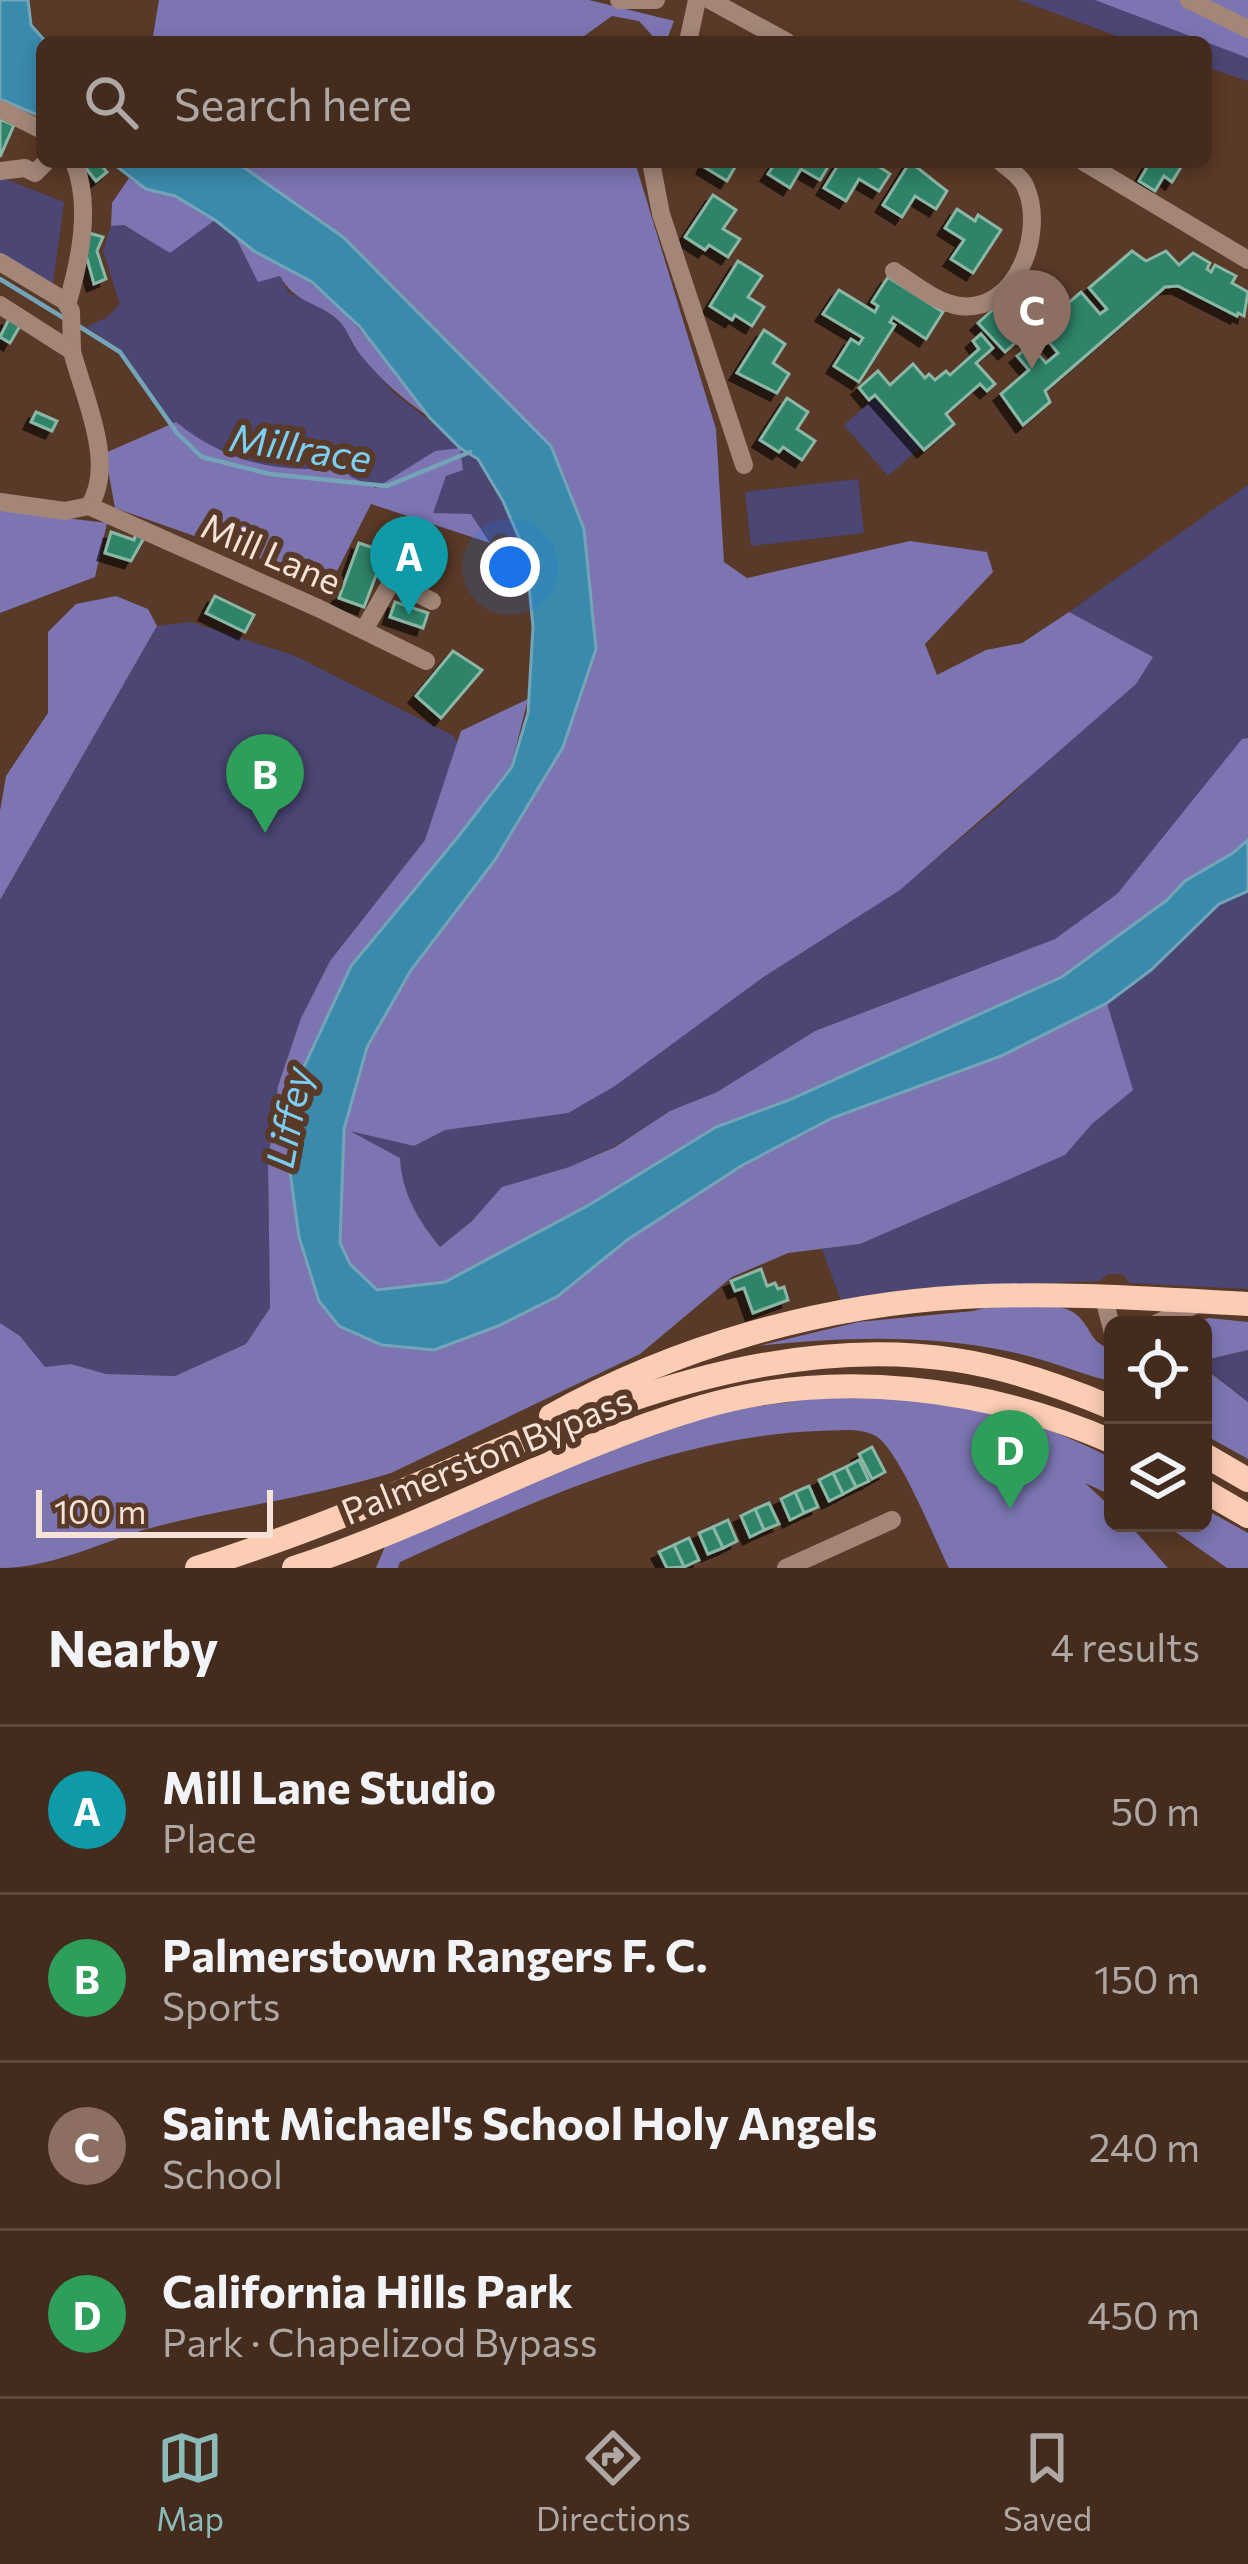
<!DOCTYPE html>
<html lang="en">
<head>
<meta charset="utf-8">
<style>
	:root { --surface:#432b1d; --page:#4a3326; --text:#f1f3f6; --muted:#afa7a4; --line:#5b473b; --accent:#8bbbb9 }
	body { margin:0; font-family:Commissioner,sans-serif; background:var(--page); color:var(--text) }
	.controls { position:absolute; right:36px; bottom:36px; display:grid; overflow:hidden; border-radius:18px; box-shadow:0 6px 18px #0003 }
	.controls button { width:108px; height:108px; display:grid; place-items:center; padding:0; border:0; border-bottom:3px solid var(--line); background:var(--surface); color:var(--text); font:60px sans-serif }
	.scale { position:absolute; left:36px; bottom:30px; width:237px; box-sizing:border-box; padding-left:12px; border:6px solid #f7e2d7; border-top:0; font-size:33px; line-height:42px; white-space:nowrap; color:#f7e2d7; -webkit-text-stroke:9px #593927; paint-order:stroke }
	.you { position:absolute; left:510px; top:567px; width:42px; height:42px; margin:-30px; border:9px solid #fff; border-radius:50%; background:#1a73e8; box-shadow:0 0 0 18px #1a73e833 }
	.badge { display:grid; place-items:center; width:78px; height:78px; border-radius:50%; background:var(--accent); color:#fff; font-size:39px; font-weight:700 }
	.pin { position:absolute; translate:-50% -99px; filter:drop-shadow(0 3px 6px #0008) }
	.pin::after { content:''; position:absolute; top:63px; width:42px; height:36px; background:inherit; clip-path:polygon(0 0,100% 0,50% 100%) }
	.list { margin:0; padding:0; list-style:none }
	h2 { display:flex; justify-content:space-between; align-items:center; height:156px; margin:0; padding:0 48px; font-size:51px }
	h2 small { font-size:39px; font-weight:400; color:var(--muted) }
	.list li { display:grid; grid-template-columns:78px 1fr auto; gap:36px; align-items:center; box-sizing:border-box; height:168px; padding:0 48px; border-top:3px solid var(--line) }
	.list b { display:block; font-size:45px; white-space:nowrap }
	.list p { margin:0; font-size:39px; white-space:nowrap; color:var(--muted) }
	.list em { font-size:39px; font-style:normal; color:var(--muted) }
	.icon { flex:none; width:66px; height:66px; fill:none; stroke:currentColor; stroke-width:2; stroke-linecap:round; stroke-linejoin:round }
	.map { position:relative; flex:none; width:1248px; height:1568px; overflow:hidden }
	.search { position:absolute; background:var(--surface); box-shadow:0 6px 18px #0003; left:36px; right:36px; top:36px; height:132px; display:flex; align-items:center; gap:30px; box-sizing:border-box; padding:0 42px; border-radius:18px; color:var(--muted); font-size:45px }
	.sheet { height:828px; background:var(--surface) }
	nav { display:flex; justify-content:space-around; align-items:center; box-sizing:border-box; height:168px; border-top:3px solid var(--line); background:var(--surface); font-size:33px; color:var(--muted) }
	nav a { display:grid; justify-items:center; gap:6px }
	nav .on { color:var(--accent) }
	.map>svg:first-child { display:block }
	.green { fill:#4c4674 }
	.forest { fill:#7c75b2 }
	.water { fill:#3a8aab; stroke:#73a4b8; stroke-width:3 }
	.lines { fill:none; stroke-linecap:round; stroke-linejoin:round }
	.stream { stroke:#73a4b8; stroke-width:4.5 }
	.building { fill:#2e8368; stroke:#8bb7a6; stroke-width:3; filter:url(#shadow) }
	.minor { stroke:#a38678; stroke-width:18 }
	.major { stroke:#fccdb5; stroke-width:24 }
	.labels { text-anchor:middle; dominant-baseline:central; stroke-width:12; stroke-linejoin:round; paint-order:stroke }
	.street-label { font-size:36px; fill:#f7e2d7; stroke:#593927 }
	.water-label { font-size:39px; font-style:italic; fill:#7bcff4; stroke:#593927 }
</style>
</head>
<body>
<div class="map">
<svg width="1248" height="1568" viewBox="0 0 1248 1568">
	<defs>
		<filter id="shadow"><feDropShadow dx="-7" dy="7" stdDeviation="0" flood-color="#0009"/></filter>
	</defs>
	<rect width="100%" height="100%" fill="#593927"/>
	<g class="green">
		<polygon points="1019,0 1248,0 1248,81 1206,67 1206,42 1133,42"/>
		<polygon points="0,177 64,202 53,283 25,272 0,254"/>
		<polygon points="215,220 235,236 258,281 280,276 289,293 318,306 343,324 354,347 394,393 478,459 503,501 526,554 504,533 494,535 490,543 471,514 432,513 446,476 388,484 269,471 203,456 172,423 121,350 86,327 106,318 120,304 103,251 111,226 123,225 170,252"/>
		<polygon points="875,398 920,448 888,476 844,425"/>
		<polygon points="858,479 864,533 751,546 745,492"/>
		<path d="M1248 485V738L1242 740 1117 894 1055 939 815 1031 717 1092 670 1111 615 1146 569 1167 503 1187 472 1221 440 1247C418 1220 402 1193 400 1158L344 1129 414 1146 444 1130 505 1120 762 978 899 890 1002 804 1152 657 1069 612Z"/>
		<polygon points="191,622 295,656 454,736 458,743 425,840 330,961 301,1018 278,1086 268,1161 270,1308 246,1344 175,1376 106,1374 71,1364 45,1367 20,1336 0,1323 0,900 157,626"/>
		<polygon points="1248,891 1248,1289 1129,1283 1123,1274 1108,1274 1100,1281 919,1288 841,1301 822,1249 860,1244 1065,1154 1092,1124 1132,1090 1107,1003 1151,970 1219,904"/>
		<polygon points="1248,1350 1248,1402 1212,1373 1209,1359"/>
	</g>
	<g class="forest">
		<polygon points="159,0 589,0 674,21 666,42 658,42 639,21 612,16 576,42 152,42"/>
		<polygon points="1095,0 1248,0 1248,58"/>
		<path d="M236 162H635L716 429 724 562 747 578 910 541 987 552 993 572 925 644 937 675 986 650 1022 643 1069 612 1153 657 1136 684 900 890 762 978 615 1086 568 1113 445 1130 414 1146 350 1131 400 1158C402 1193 418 1220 440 1247L472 1221 502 1187 569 1167 615 1147 670 1111 717 1092 815 1031 1055 939 1117 894 1242 739 1248 738V840L1233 853 1186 881 1167 900 1062 977 789 1100 716 1127 589 1205 445 1282 377 1290 350 1264 340 1243 344 1129 367 1047 411 965 495 860 584 529 551 445 343 237Z"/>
		<polygon points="129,178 146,189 175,196 215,220 170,253 124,225 111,226 112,203"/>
		<path d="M235 236C260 256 292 266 316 287 361 324 393 371 429 417 401 398 380 379 359 353 351 343 348 330 339 321 316 300 295 304 280 276L258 282Z"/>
		<path d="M176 422C221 458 270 473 327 468L331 454 351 477 376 488 435 451 460 448 463 470 446 476 433 513 471 514 490 543 371 504 329 587 296 566 257 558 115 508 105 453Z"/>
		<polygon points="0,510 107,523 95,577 0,613"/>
		<polygon points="116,596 148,609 157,626 0,900 0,811 6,776 48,713 48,632 76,604"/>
		<path d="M528 699 511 767 458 837 351 966 296 1086 299 1237 434 1350 497 1326 558 1296 627 1240 741 1166 832 1118 1001 1056 1107 1003 1133 1090 1092 1124 1065 1155 860 1244 788 1253 732 1277 640 1354 391 1473C316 1496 238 1506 162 1525 108 1538 56 1568 0 1568V1323L20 1336 45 1367 71 1364 106 1374 175 1376 246 1344 270 1308 268 1161 278 1086 301 1018 330 961 425 840 461 731Z"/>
		<path d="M996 1305C1020 1305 1063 1299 1080 1318 1095 1335 1089 1341 1113 1350V1382C1078 1373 1043 1358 1007 1351 925 1334 840 1337 758 1346L858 1322 973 1311Z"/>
		<polygon points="1209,1318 1248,1322 1248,1350 1209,1359 1212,1374 1248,1402 1248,1459 1203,1434 1203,1325 1186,1325"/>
		<path d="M848 1394C950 1403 1021 1410 1113 1459V1496L1085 1483 1113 1509V1523H1128L1168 1568H949C933 1536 904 1462 880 1439 865 1426 836 1431 817 1431 671 1437 532 1502 400 1562L398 1568H376L386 1544 514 1489 708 1413Z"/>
		<polygon points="1203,1508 1248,1533 1248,1568 1227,1568 1163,1523 1203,1523"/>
	</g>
	<g class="water">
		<polygon points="0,0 28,0 31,25 46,42 42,42 42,117 0,99"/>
		<polygon points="111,162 236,162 343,237 551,446 584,529 596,649 563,747 495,860 411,970 367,1047 344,1129 340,1243 350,1264 377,1290 445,1282 589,1205 716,1127 789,1100 1062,977 1167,900 1185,881 1233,853 1248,840 1248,891 1219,904 1151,970 1107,1003 1001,1056 832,1118 741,1166 627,1240 558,1296 498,1326 434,1350 382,1345 339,1326 319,1301 299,1237 289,1164 295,1086 351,966 458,837 512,767 528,713 533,627 526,554 503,501 478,459 460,448 429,417 360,327 312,282 254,251 215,220 175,196 146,189"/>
	</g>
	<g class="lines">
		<g class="stream">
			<polyline points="0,279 67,320"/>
			<polyline points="77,325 120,352 177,433 202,457 270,474 387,486 470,452"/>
		</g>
	</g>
	<g class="building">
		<polygon points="0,119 14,125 0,157"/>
		<polygon points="81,162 98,162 107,172 96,181"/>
		<polygon points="706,162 738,162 727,181 704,167"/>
		<polygon points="776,162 831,162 820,180 801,169 790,188 768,174"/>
		<polygon points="840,162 872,162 890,174 879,191 859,179 846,201 824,188"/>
		<polygon points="910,162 947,191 936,209 915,196 902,217 883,205"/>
		<polygon points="1150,162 1184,162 1172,182 1164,176 1155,191 1139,181"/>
		<polygon points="713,195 736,210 723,229 740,239 728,257 709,245 705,250 685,237"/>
		<polygon points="957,209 975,221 978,215 1001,230 973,273 951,259 964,240 945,228"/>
		<polygon points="89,233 103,237 97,251 106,279 94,284 85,251"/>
		<polygon points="1132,251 1146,261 1166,251 1179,265 1193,253 1210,263 1207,269 1211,272 1215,265 1236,276 1232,283 1248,292 1244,316 1238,313 1237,316 1178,286 1165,287 1045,391 1050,402 1023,425 1001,394 1029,370 1017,356 1030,345 1046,363 1058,353 1038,329 1081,292 1100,314 1107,309 1089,288"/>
		<polygon points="738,261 762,276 748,297 764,307 752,326 735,315 732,320 710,306"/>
		<polygon points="888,277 943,312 926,339 893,317 890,322 895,325 859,382 834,366 851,339 859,344 863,338 823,314 839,290 875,312 878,306 872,302"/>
		<polygon points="1015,290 1041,320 1005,352 978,323"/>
		<polygon points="9,319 20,326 10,343 0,337"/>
		<polygon points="764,330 785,344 773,363 789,374 777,393 737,373"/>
		<polygon points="981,334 993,348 976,363 995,384 987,391 980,384 946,414 954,424 924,450 875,395 869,400 859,388 878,371 890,385 913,364 925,378 929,374 935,380 946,371 950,375 979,349 973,341"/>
		<polygon points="787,398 808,412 797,429 815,441 802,460 783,447 779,452 760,440"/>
		<polygon points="36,412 57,421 52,431 31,422"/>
		<polygon points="111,532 134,540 136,533 145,536 131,561 105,553"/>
		<polygon points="359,543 385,552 364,607 339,598"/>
		<polygon points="215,596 254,615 245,632 206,613"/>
		<polygon points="395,602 428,613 423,628 390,617"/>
		<polygon points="453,651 482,670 441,718 416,696"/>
		<polygon points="761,1269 767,1286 775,1283 778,1289 784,1287 788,1300 753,1313 744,1288 735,1291 731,1281"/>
		<polygon points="872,1447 885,1472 872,1479 859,1454"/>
		<polygon points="859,1460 869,1481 856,1487 846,1467"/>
		<polygon points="846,1467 856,1487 843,1494 833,1473"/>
		<polygon points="833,1473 843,1494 829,1501 819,1480"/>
		<polygon points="809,1486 818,1507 804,1513 795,1492"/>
		<polygon points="795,1492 804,1513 790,1520 781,1499"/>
		<polygon points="769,1503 779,1524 764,1530 755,1509"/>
		<polygon points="755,1509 764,1530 750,1537 741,1516"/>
		<polygon points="728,1520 737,1541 723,1548 713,1527"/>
		<polygon points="713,1527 723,1548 708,1554 699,1533"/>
		<polygon points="689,1538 699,1560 684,1567 674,1545"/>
		<polygon points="674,1545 684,1567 667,1568 659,1552"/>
	</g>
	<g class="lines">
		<g class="minor">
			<polyline points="619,0 656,0"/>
			<polyline points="710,0 787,42"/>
			<polyline points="1189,0 1248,29"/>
			<polyline points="688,42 697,0"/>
			<polyline points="0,109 42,130"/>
			<polyline points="651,162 661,214 744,465"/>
			<polyline points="1084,162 1248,260"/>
			<polyline points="0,171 25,168 35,173 46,162"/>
			<polyline points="0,262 65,301 71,311 72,351"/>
			<path d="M894 271C913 283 936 303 960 306 1017 313 1045 232 1026 188 1022 177 1010 170 1001 162"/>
			<path d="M0 305 72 351C83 395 117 465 89 506L65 511 0 502"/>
			<path d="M67 305C80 261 92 205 74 162"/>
			<polyline points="89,506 318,608 426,661"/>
			<polyline points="364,630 392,581 432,601"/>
			<polyline points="1103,1295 1113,1333"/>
			<polyline points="1153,1325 1197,1304"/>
			<polyline points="786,1568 892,1520"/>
		</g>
		<g class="major">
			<path d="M551 1416C675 1347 821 1305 963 1297 1058 1292 1153 1299 1248 1304"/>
			<polyline points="1203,1454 1248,1480"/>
			<polyline points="1203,1490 1248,1516"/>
			<path d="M197 1568C255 1549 313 1529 369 1505 554 1428 749 1329 956 1360 1010 1368 1063 1387 1113 1408"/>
			<path d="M294 1568C433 1523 562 1448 702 1407 836 1368 987 1387 1113 1442"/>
		</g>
	</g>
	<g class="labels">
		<g class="street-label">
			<text transform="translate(272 552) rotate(24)">Mill Lane</text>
			<text transform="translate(486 1454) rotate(-22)">Palmerston Bypass</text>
		</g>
		<g class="water-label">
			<text transform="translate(301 446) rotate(9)">Millrace</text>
			<text transform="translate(287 1117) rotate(-79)">Liffey</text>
		</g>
	</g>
</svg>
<div class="controls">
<button><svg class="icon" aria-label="locate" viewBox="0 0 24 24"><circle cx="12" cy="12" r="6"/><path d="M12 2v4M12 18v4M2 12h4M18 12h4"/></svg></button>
<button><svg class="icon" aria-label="layers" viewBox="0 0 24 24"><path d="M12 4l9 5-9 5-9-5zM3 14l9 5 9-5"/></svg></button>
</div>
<div class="scale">100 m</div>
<div class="you"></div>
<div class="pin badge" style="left:409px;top:615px;background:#0f9aa8">A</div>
<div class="pin badge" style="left:265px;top:833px;background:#2e9e5b">B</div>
<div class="pin badge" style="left:1032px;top:369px;background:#8d6e63">C</div>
<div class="pin badge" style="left:1010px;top:1509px;background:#2e9e5b">D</div>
<div class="search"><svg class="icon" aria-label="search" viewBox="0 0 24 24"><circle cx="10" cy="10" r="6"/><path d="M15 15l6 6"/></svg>Search here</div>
</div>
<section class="sheet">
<h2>Nearby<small>4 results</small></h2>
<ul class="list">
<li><span class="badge" style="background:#0f9aa8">A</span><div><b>Mill Lane Studio</b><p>Place</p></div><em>50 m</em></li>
<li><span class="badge" style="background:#2e9e5b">B</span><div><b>Palmerstown Rangers F. C.</b><p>Sports</p></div><em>150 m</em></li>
<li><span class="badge" style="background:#8d6e63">C</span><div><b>Saint Michael's School Holy Angels</b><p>School</p></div><em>240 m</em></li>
<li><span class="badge" style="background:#2e9e5b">D</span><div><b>California Hills Park</b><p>Park · Chapelizod Bypass</p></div><em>450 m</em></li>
</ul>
</section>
<nav>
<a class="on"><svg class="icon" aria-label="map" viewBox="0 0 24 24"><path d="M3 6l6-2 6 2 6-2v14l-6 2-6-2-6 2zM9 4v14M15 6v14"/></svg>Map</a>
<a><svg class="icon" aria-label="directions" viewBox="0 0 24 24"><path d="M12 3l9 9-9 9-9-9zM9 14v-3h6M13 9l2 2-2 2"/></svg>Directions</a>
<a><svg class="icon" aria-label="saved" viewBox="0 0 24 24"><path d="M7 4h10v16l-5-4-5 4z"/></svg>Saved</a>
</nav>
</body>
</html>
